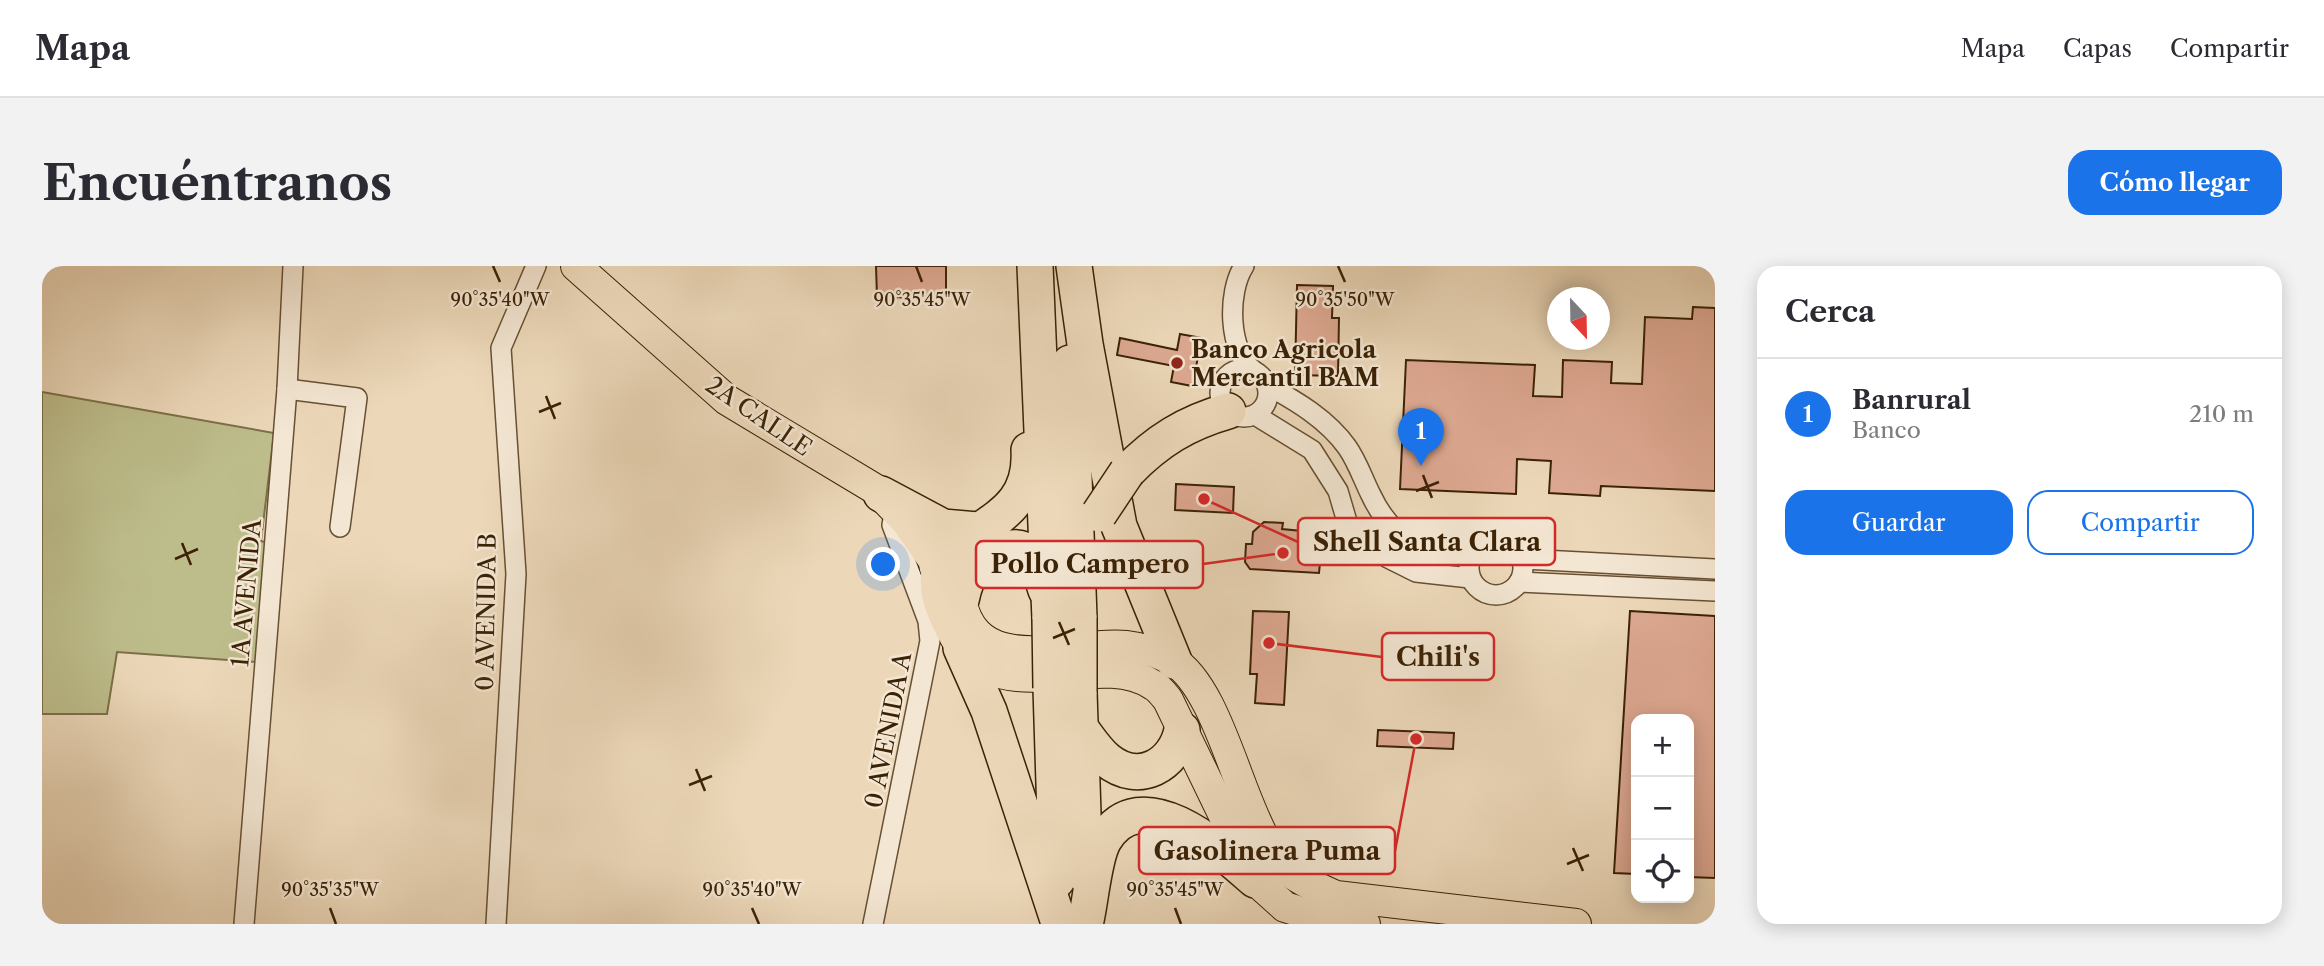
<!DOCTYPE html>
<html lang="es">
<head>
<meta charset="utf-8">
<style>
	:root { --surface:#fff; --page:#f2f2f3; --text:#2b2b33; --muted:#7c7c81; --line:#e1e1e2; --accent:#1a73e8 }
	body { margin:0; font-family:"Libre Caslon Text",serif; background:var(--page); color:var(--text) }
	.controls { position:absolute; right:21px; bottom:21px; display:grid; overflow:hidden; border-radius:14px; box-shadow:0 4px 18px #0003 }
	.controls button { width:63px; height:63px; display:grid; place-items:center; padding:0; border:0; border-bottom:2px solid var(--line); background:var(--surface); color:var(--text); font:35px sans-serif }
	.compass { position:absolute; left:1505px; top:21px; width:63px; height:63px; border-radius:50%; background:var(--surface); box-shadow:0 4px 18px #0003; rotate:158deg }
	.you { position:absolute; left:842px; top:299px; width:24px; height:24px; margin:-18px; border:5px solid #fff; border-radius:50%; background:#1a73e8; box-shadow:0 0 0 10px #1a73e833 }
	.badge { display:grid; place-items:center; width:46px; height:46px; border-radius:50%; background:var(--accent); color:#fff; font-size:23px; font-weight:700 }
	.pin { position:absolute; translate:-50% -58px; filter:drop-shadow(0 2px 4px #0008) }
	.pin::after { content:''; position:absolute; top:37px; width:24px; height:21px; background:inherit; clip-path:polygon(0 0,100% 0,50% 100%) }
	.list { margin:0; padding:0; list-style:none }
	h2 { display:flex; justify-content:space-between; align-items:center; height:91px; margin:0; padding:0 28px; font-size:30px }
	h2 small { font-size:23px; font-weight:400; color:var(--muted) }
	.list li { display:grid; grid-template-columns:46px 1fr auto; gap:21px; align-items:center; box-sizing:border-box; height:112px; padding:0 28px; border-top:2px solid var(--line) }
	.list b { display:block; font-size:26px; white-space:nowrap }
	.list p { margin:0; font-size:23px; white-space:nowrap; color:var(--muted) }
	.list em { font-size:23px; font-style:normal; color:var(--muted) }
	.actions { display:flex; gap:14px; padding:21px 28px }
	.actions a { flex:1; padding:16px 0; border:2px solid var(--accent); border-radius:21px; text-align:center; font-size:24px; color:var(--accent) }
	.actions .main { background:var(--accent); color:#fff }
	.icon { flex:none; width:38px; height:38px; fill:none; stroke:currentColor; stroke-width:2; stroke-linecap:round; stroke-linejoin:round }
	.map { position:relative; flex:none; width:1673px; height:658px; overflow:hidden; border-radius:21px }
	header { display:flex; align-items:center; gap:42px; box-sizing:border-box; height:98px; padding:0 35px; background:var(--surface); border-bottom:2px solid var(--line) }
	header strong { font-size:33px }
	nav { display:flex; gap:38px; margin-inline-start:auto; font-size:24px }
	.intro { display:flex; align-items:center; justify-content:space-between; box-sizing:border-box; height:168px; padding:0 42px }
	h1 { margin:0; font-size:49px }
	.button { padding:18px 32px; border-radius:21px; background:var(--accent); color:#fff; font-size:24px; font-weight:700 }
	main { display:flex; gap:42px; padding:0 42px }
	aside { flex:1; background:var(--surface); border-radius:21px; box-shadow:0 4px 18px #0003 }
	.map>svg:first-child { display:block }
	.green { fill:#bdbd8b; stroke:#7c7048; stroke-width:2 }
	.building { fill:#dea992; stroke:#3b2206; stroke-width:2 }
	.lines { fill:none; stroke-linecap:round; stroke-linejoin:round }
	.street-casing { stroke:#675033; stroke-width:22 }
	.primary-casing { stroke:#3b2206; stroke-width:32 }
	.highway-casing { stroke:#3b2206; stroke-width:38 }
	.street { stroke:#f3e6d2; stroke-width:19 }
	.primary { stroke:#ecd8b9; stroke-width:30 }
	.highway { stroke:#ecd8b9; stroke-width:35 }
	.highway-bridge-casing { stroke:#3b2206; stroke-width:38; stroke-linecap:butt }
	.highway-bridge { stroke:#ecd8b9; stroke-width:35 }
	.ticks { fill:none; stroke:#3b2206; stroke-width:2.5 }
	.poi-dot { fill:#8f2418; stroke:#f3e6d2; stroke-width:2.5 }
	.labels { text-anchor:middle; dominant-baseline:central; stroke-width:5; stroke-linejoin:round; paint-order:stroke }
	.poi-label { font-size:24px; font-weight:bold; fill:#3b2206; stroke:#f3e6d2; text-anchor:start }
	.street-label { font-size:24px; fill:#3b2206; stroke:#f3e6d2 }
	.ticks-label { font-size:18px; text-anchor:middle; fill:#3b2206; stroke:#f3e6d2; stroke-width:5; stroke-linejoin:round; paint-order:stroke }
	.leader { fill:none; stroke:#d62828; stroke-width:2.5 }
	.callout-dot { fill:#d62828; stroke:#f3e6d2; stroke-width:2.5 }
	.callout { fill:#f3e6d2; stroke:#d62828; stroke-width:2.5 }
	.callout-label { font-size:26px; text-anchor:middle; font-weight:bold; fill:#3b2206 }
</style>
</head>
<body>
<header>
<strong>Mapa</strong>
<nav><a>Mapa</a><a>Capas</a><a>Compartir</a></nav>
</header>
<div class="intro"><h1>Encuéntranos</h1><a class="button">Cómo llegar</a></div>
<main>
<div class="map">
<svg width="1673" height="658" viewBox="0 0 1673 658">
	<rect width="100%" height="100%" fill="#ecd8b9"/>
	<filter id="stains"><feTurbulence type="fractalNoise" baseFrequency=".00286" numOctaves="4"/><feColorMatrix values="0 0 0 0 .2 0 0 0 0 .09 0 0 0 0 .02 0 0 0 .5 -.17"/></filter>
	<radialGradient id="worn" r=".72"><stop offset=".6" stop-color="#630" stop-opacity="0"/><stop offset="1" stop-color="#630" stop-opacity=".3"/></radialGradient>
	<polygon class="green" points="0,126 232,167 219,275 226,277 215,396 75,386 65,448 0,448"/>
	<g class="building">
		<polygon points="834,0 904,0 904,32 835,31"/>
		<polygon points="1255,19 1291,20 1290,52 1297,52 1296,110 1253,109"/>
		<polygon points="1651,41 1673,42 1673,225 1559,220 1558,230 1507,227 1509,195 1475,193 1474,228 1358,223 1364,94 1493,99 1491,130 1520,131 1521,94 1570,96 1569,117 1600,118 1603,51 1650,53"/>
		<polygon points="1138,68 1160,72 1150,120 1129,116 1132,100 1075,89 1078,72 1135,84"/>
		<polygon points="1134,218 1192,221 1191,247 1133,244"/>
		<polygon points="1222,256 1241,257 1240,263 1281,267 1277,307 1208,303 1203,296 1204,278 1210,278 1211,266"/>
		<polygon points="1211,345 1247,346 1242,439 1213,437 1215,408 1208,408"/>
		<polygon points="1588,345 1673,350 1673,612 1647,611 1647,453 1594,453 1594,608 1572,607"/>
		<polygon points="1336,464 1412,467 1411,483 1335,480"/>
	</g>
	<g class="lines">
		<defs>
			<g id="street">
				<path d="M1202 0C1185 26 1186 86 1212 105"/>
				<circle cx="1202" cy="127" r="24"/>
				<path d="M1225 119C1254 135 1285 153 1305 181 1315 195 1321 213 1329 229 1353 280 1382 282 1433 284"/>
				<polyline points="245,123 315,132 298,261"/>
				<polyline points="1213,149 1270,184 1296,225 1306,259 1346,292 1374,306 1428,312"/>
				<circle cx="1454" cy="302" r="27"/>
				<polyline points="1480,293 1673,303"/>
				<polyline points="1477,316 1673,325"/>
				<polyline points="202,658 245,123 251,0"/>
				<polyline points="454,658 474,308 459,82 494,0"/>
				<polyline points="831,658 888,375 886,355 850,259 853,243"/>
			</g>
			<g id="primary">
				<path d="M534 0 685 134 833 223 864 255 919 334C935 415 1030 374 1084 380 1100 382 1116 386 1130 394 1175 420 1196 530 1225 577 1229 584 1233 593 1239 599 1254 613 1276 622 1294 630L1534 658"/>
				<path d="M895 301C891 325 897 340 908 362 952 454 1051 380 1111 419 1117 422 1122 429 1126 434L1213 614 1243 641 1282 653 1323 658"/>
			</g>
			<g id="highway">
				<polyline points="993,0 1008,353"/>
				<polyline points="1032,0 1043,78 1077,260 1132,395"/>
				<polyline points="1028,97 1037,352"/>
				<path d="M1085 206C1115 175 1144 157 1186 145"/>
				<polyline points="839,228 901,261 935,264"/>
				<path d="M895 300C933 255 991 253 987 184"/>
				<path d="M919 334C925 306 936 283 968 282 975 281 982 282 988 288 997 297 1000 313 1004 324"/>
				<polyline points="919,382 947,445 1017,657"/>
				<polyline points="1009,422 1015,614"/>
				<polyline points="1037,426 1043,609"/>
				<path d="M1037 460C1046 472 1054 485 1065 494 1097 520 1133 499 1140 464"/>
				<path d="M1044 654C1049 632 1052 591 1062 574 1099 511 1179 584 1213 614"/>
			</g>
		</defs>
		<use href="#street" class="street-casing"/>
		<use href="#primary" class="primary-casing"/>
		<use href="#highway" class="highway-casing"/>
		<use href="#street" class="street"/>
		<use href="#primary" class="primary"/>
		<use href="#highway" class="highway"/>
		<defs>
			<g id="highway-bridge">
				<polyline points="1057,248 1085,206"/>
				<polyline points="1037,352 1037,426"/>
				<polyline points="1008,353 1009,422"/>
			</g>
		</defs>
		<use href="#highway-bridge" class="highway-bridge-casing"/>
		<use href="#highway-bridge" class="highway-bridge"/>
	</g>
	<path class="ticks" d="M451 0 458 16M874 0 880 16M1296 0 1303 16M504 130 513 153M497 146 519 137M1381 209 1390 232M1374 225 1397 216M140 277 149 299M133 293 156 283M1017 356 1027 379M1011 372 1033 363M654 503 663 525M647 519 670 510M1531 582 1541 605M1525 598 1547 589M288 642 294 658M710 642 717 658M1133 642 1139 658"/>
	<circle class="poi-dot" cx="1135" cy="97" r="7"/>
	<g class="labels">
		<g class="poi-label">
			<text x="1149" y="83">Banco Agricola<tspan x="1149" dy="28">Mercantil BAM</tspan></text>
		</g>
		<g class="street-label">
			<text transform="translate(717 150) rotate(34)">2A CALLE</text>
			<text transform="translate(204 327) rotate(-85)">1A AVENIDA</text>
			<text transform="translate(444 346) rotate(-89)">0 AVENIDA B</text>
			<text transform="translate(846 464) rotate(-79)">0 AVENIDA A</text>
		</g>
	</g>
	<g class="ticks-label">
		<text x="458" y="40">90°35'40"W</text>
		<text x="880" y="40">90°35'45"W</text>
		<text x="1303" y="40">90°35'50"W</text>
		<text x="288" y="630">90°35'35"W</text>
		<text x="710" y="630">90°35'40"W</text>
		<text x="1133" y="630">90°35'45"W</text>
	</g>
	<path class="leader" d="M1162 233L1256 276M1241 287L1161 298M1227 377L1340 391M1374 473L1353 585"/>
	<g class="callout-dot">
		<circle cx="1162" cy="233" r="7"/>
		<circle cx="1241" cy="287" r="7"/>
		<circle cx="1227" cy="377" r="7"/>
		<circle cx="1374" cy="473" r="7"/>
	</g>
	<g class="callout">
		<rect x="1256" y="252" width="257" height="47" rx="7"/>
		<rect x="934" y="275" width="227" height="47" rx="7"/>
		<rect x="1340" y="367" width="112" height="47" rx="7"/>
		<rect x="1097" y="561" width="256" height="47" rx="7"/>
	</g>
	<g class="callout-label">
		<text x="1385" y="285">Shell Santa Clara</text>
		<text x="1048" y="307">Pollo Campero</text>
		<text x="1396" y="400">Chili's</text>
		<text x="1225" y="594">Gasolinera Puma</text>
	</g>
	<rect width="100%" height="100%" filter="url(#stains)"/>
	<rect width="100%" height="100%" fill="url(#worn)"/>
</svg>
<div class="controls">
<button>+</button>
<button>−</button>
<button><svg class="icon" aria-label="locate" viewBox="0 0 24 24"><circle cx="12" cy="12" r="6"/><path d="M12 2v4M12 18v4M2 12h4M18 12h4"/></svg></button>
</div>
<svg class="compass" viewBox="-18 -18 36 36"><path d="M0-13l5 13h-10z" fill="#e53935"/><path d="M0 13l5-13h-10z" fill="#7c7c81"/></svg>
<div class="you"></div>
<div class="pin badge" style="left:1379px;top:200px">1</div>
</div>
<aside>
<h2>Cerca<small></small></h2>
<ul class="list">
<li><span class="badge">1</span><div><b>Banrural</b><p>Banco</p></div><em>210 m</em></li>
</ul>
<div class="actions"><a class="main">Guardar</a><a>Compartir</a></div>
</aside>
</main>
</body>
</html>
